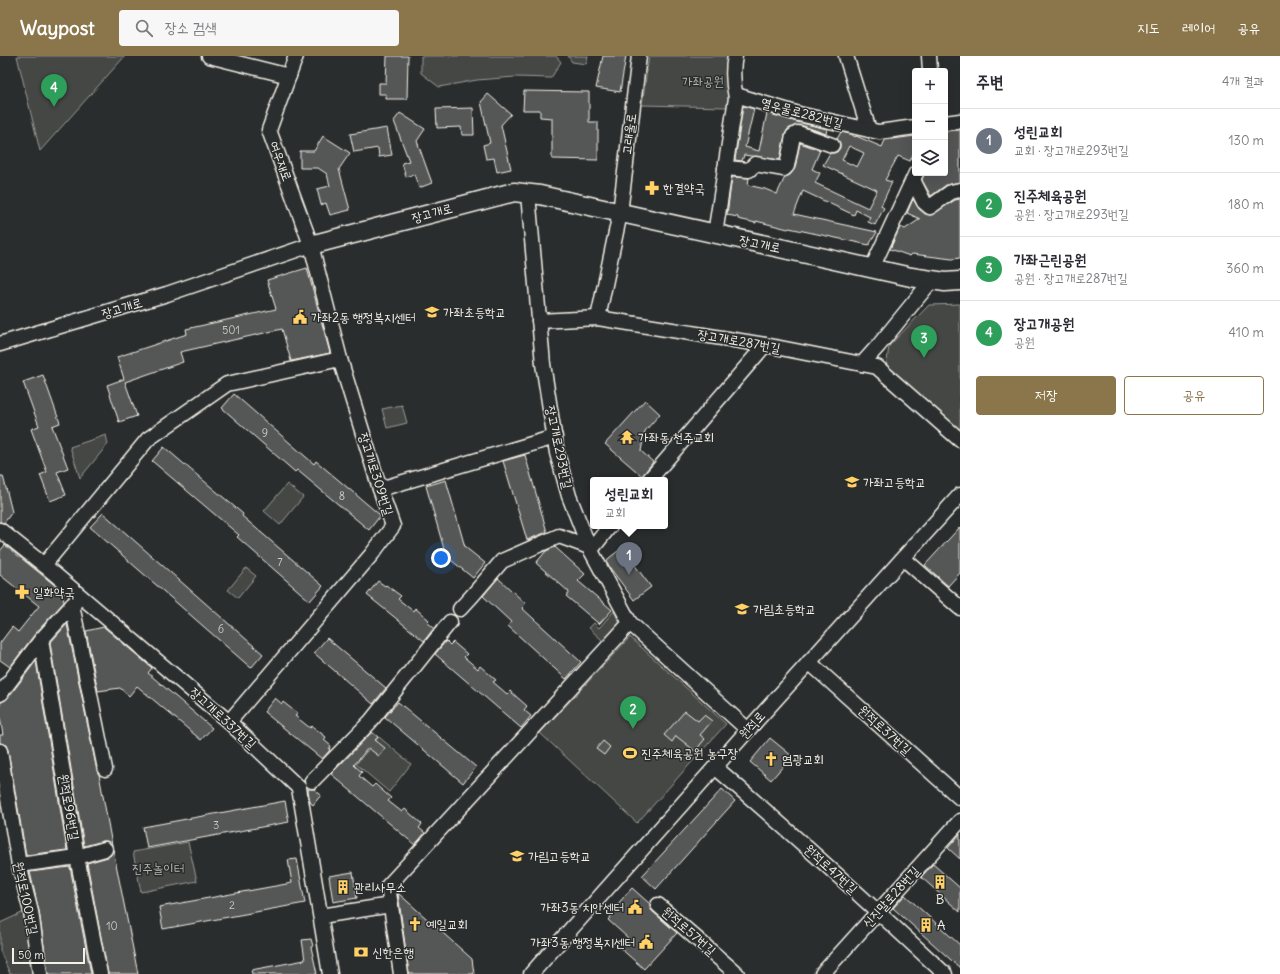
<!DOCTYPE html>
<html lang="ko">
<head>
<meta charset="utf-8">
<style>
	:root { --surface:#fff; --page:#f7f7f7; --text:#2b2b33; --muted:#7c7c81; --line:#e1e1e2; --accent:#8a764a }
	body { margin:0; font-family:Delius,"Poor Story",sans-serif; background:var(--page); color:var(--text) }
	.controls { position:absolute; right:12px; top:12px; display:grid; overflow:hidden; border-radius:4px; box-shadow:0 4px 16px #0002 }
	.controls button { width:36px; height:36px; display:grid; place-items:center; padding:0; border:0; border-bottom:1px solid var(--line); background:var(--surface); color:var(--text); font:20px sans-serif }
	.scale { position:absolute; left:12px; bottom:10px; width:73px; box-sizing:border-box; padding-left:4px; border:2px solid #f4f1e8; border-top:0; font-size:11px; line-height:14px; white-space:nowrap; color:#f4f1e8; -webkit-text-stroke:3px #2a2d2e; paint-order:stroke }
	.you { position:absolute; left:441px; top:502px; width:14px; height:14px; margin:-10px; border:3px solid #fff; border-radius:50%; background:#1a73e8; box-shadow:0 0 0 6px #1a73e833 }
	.badge { display:grid; place-items:center; width:26px; height:26px; border-radius:50%; background:var(--accent); color:#fff; font-size:13px; font-weight:700 }
	.pin { position:absolute; translate:-50% -33px; filter:drop-shadow(0 1px 2px #0008) }
	.pin::after { content:''; position:absolute; top:21px; width:14px; height:12px; background:inherit; clip-path:polygon(0 0,100% 0,50% 100%) }
	.popup { position:absolute; left:590px; top:421px; width:78px; height:52px; box-sizing:border-box; display:grid; place-content:center; border-radius:4px; background:var(--surface); filter:drop-shadow(0 1px 3px #0005); font-size:13px; white-space:nowrap; color:var(--muted) }
	.popup b { font-size:15px; color:var(--text) }
	.popup::after { content:''; position:absolute; left:50%; top:100%; margin-left:-8px; border:8px solid transparent; border-top-color:var(--surface) }
	.list { margin:0; padding:0; list-style:none }
	h2 { display:flex; justify-content:space-between; align-items:center; height:52px; margin:0; padding:0 16px; font-size:17px }
	h2 small { font-size:13px; font-weight:400; color:var(--muted) }
	.list li { display:grid; grid-template-columns:26px 1fr auto; gap:12px; align-items:center; box-sizing:border-box; height:64px; padding:0 16px; border-top:1px solid var(--line) }
	.list b { display:block; font-size:15px; white-space:nowrap }
	.list p { margin:0; font-size:13px; white-space:nowrap; color:var(--muted) }
	.list em { font-size:13px; font-style:normal; color:var(--muted) }
	.actions { display:flex; gap:8px; padding:12px 16px }
	.actions a { flex:1; padding:9px 0; border:1px solid var(--accent); border-radius:4px; text-align:center; font-size:14px; color:var(--accent) }
	.actions .main { background:var(--accent); color:#fff }
	.icon { flex:none; width:22px; height:22px; fill:none; stroke:currentColor; stroke-width:2; stroke-linecap:round; stroke-linejoin:round }
	.map { position:relative; flex:none; width:960px; height:918px; overflow:hidden }
	header { display:flex; align-items:center; gap:24px; box-sizing:border-box; height:56px; padding:0 20px; background:var(--accent); color:#fff }
	header strong { font-size:19px }
	nav { display:flex; gap:22px; margin-inline-start:auto; font-size:14px }
	.search { width:280px; height:36px; background:var(--page); display:flex; align-items:center; gap:10px; box-sizing:border-box; padding:0 14px; border-radius:4px; color:var(--muted); font-size:15px }
	main { display:flex }
	aside { flex:1; background:var(--surface) }
	.map>svg:first-child { display:block }
	.green { fill:#444645; stroke:#9c9c96 }
	.building { fill:#555756; stroke:#f4f1e8; fill-rule:evenodd }
	.lines { fill:none; stroke-linecap:round; stroke-linejoin:round }
	.minor-casing { stroke:#f4f1e8; stroke-width:17 }
	.major-casing { stroke:#f4f1e8; stroke-width:21 }
	.minor { stroke:#2a2d2e; stroke-width:14 }
	.major { stroke:#2a2d2e; stroke-width:18 }
	.labels { text-anchor:middle; dominant-baseline:central; stroke-width:3; stroke-linejoin:round; paint-order:stroke }
	.number-label { font-size:11px; fill:#cccac4 }
	.park-label { font-size:13px; fill:#b6b5af; stroke:#2a2d2e }
	.street-label { font-size:13px; fill:#f4f1e8; stroke:#2a2d2e }
	.poi-label { font-size:13px; fill:#f4f1e8; stroke:#2a2d2e; text-anchor:start }
</style>
</head>
<body>
<header>
<strong>Waypost</strong>
<div class="search"><svg class="icon" aria-label="search" viewBox="0 0 24 24"><circle cx="10" cy="10" r="6"/><path d="M15 15l6 6"/></svg>장소 검색</div>
<nav><a>지도</a><a>레이어</a><a>공유</a></nav>
</header>
<main>
<div class="map">
<svg width="960" height="918" viewBox="0 0 960 918">
	<rect width="100%" height="100%" fill="#2a2d2e"/>
	<filter id="ink" filterUnits="userSpaceOnUse"><feTurbulence type="fractalNoise" baseFrequency=".025" numOctaves="2"/><feDisplacementMap in="SourceGraphic" scale="8" xChannelSelector="R" yChannelSelector="G"/><feConvolveMatrix kernelMatrix="1 2 1 2 8 2 1 2 1" color-interpolation-filters="sRGB"/></filter>
	<g filter="url(#ink)">
		<g class="green">
			<polygon points="17,0 125,0 40,95"/>
			<polygon points="421,0 556,0 561,6 551,22 515,21 477,24 439,31 421,17"/>
			<polygon points="568,0 588,0 586,8 572,6"/>
			<polygon points="649,0 735,0 727,51 642,49"/>
			<polygon points="960,248 960,378 886,313 889,290 929,249"/>
			<polygon points="402,349 407,367 387,372 382,353"/>
			<polygon points="106,379 108,388 80,422 70,391"/>
			<polygon points="287,428 303,441 280,469 264,455"/>
			<polygon points="246,512 256,520 238,542 228,534"/>
			<polygon points="614,555 620,568 604,586 589,572 594,567 599,572"/>
			<polygon points="630,581 726,668 637,767 540,677"/>
			<polygon points="379,681 411,708 389,736 356,708"/>
			<polygon points="188,786 197,825 141,836 133,796"/>
			<polygon points="24,856 34,918 10,918 0,895 0,867"/>
		</g>
		<g class="building">
			<polygon points="387,0 408,0 407,43 386,43 386,38 379,38 379,27 386,27"/>
			<polygon points="603,0 626,0 620,36 596,32"/>
			<polygon points="524,35 589,36 589,66 598,66 598,104 552,103 552,62 540,61 540,54 523,54"/>
			<polygon points="488,38 511,58 501,69 511,113 497,116 494,102 486,103 483,89 490,87 481,46"/>
			<polygon points="743,50 754,53 745,91 759,95 767,57 797,66 827,73 826,78 801,69 794,70 788,73 785,78 780,104 744,99 742,105 735,104"/>
			<polygon points="473,52 474,79 462,79 461,71 437,72 436,53"/>
			<polygon points="400,57 425,73 417,85 432,127 419,132 414,118 406,121 402,107 409,105 394,65"/>
			<polygon points="387,72 392,99 379,101 378,92 354,96 350,78"/>
			<polygon points="960,74 960,126 946,129 931,140 922,124 924,117 945,117 945,75"/>
			<path d="M841 76 851 78 855 81 856 80 882 91 885 84 915 80V94L910 105 898 100 885 124 892 126 881 150 884 152 875 169 868 166 870 161 856 154 854 159 803 135 799 145 794 158 877 176 869 189 789 172 788 173 756 165V167L738 163V161L727 159 732 121 749 122 748 129 765 133 777 138 785 121 790 119 795 112 800 87 820 94 812 113 820 117 815 127 868 152 877 134 823 109 830 97H833L837 96 840 92V87L837 83ZM849 90 864 97 857 111 842 104Z"/>
			<polygon points="323,80 350,97 339,113 350,154 330,159 326,147 321,149 317,133 330,130 327,118 318,112 300,112 300,95 314,95"/>
			<polygon points="913,143 919,153 925,158 931,159 955,144 960,143 960,202 952,203 912,198 910,200 890,193 900,171 905,173 920,163 907,157"/>
			<polygon points="307,212 330,297 291,305 282,273 180,296 183,306 125,326 137,360 119,366 107,329 124,323 117,301 187,278 186,273 276,253 267,224"/>
			<polygon points="43,319 60,367 52,370 68,412 57,416 66,439 50,445 40,419 47,416 31,373 39,370 23,326"/>
			<polygon points="234,338 314,408 316,405 380,459 380,460 369,474 297,414 295,416 222,352"/>
			<polygon points="645,344 660,358 645,375 641,395 653,406 642,420 605,388"/>
			<polygon points="164,391 243,458 242,460 323,530 310,545 237,481 239,479 152,405"/>
			<polygon points="525,399 547,476 527,484 503,405"/>
			<polygon points="0,420 3,420 12,456 4,467 0,466"/>
			<polygon points="446,424 465,491 485,507 473,522 446,500 426,430"/>
			<polygon points="103,457 263,598 251,612 90,471"/>
			<polygon points="960,471 960,517 948,530 925,509"/>
			<polygon points="5,489 62,535 64,546 35,578 10,611 0,604 0,587 12,571 18,576 39,550 0,519 0,495"/>
			<polygon points="555,491 585,518 578,525 612,554 599,568 566,540 569,536 536,507 546,495"/>
			<polygon points="622,492 651,531 634,544 610,512 607,506 609,502"/>
			<polygon points="498,522 526,548 522,552 581,606 566,623 508,570 511,566 483,540"/>
			<polygon points="378,525 385,530 386,529 401,540 398,543 413,555 415,552 429,564 427,566 434,572 424,585 367,539"/>
			<polygon points="67,568 97,715 99,718 112,789 107,785 103,785 84,790 50,587"/>
			<polygon points="104,571 152,612 148,617 212,672 201,684 137,630 129,640 120,632 98,635 86,575"/>
			<polygon points="327,582 386,632 373,648 314,597"/>
			<polygon points="446,585 450,589 453,586 467,598 464,601 478,613 480,610 496,624 493,626 507,638 510,635 527,650 524,654 531,660 521,672 435,598"/>
			<polygon points="36,605 67,794 26,799 8,694 6,689 0,687 0,679 3,679 0,661 0,647 7,643"/>
			<polygon points="275,642 282,648 283,646 298,658 295,660 310,672 312,670 326,681 324,684 331,690 329,693 330,694 322,703 264,656"/>
			<polygon points="398,646 476,711 463,727 385,661"/>
			<polygon points="685,655 698,665 704,659 712,665 700,679 705,683 695,695 676,680 672,686 664,679"/>
			<polygon points="372,676 378,681 375,684 385,692 379,700 368,692 354,709 362,716 359,720 372,731 375,728 391,742 388,745 402,756 405,753 422,768 419,772 425,777 415,789 331,718"/>
			<polygon points="770,682 792,700 771,724 750,706"/>
			<polygon points="603,685 610,691 604,699 596,693"/>
			<polygon points="309,733 314,733 321,739 313,749 310,746 308,734"/>
			<polygon points="722,733 735,745 656,833 642,820"/>
			<polygon points="285,745 289,766 147,792 143,771"/>
			<polygon points="960,778 960,803 948,792"/>
			<polygon points="113,793 138,918 108,918 87,807 108,801 111,799"/>
			<polygon points="297,803 305,847 163,873 159,851 292,827 288,804"/>
			<polygon points="933,808 960,832 960,856 921,821"/>
			<polygon points="70,811 91,918 48,918 39,855 30,816"/>
			<polygon points="353,816 357,842 333,846 329,820"/>
			<polygon points="632,832 650,848 650,852 652,855 677,877 644,913 619,891 628,882 608,864 617,853 615,851"/>
			<polygon points="398,837 472,903 474,918 409,918"/>
			<polygon points="905,839 960,889 960,912 893,852"/>
			<polygon points="311,883 313,890 311,891 317,918 252,918 251,914 305,904 302,884"/>
		</g>
		<g class="lines">
			<defs>
				<g id="minor">
					<polyline points="209,0 289,20"/>
					<polyline points="846,0 869,74"/>
					<polyline points="929,0 930,15"/>
					<polyline points="736,39 799,58 869,74 879,76 915,71"/>
					<polyline points="945,67 960,65"/>
					<polyline points="725,112 749,114 755,108 784,113 787,110 793,80 798,77 832,89"/>
					<polyline points="913,124 924,146 930,151 951,136 960,134"/>
					<polyline points="528,138 543,308 557,397 569,440 589,491 630,567 748,674"/>
					<path d="M715 178 736 42C733 28 732 14 735 0"/>
					<polyline points="872,212 916,117"/>
					<polyline points="598,262 620,157 639,0"/>
					<polyline points="539,265 598,262 765,289 877,311 960,384"/>
					<polyline points="0,288 167,238 311,189"/>
					<polyline points="862,308 879,289 932,224"/>
					<polyline points="649,424 765,289"/>
					<polyline points="380,433 555,381"/>
					<polyline points="0,474 44,509 229,666 299,732 330,918"/>
					<polyline points="591,494 610,470"/>
					<polyline points="903,502 960,552"/>
					<polyline points="44,509 148,383 194,351 227,328 340,303"/>
					<polyline points="72,549 105,713"/>
					<polyline points="460,553 472,540 502,505 559,480 589,491"/>
					<polyline points="41,584 77,801 100,918"/>
					<polyline points="809,606 960,742"/>
					<polyline points="0,638 41,584 77,544"/>
					<polyline points="229,666 372,498 393,470 380,433 340,303 311,189 269,74 296,0"/>
					<polyline points="0,695 19,809 31,856 40,918"/>
					<path d="M715 711C793 778 870 848 945 918"/>
					<polyline points="312,725 370,666 450,566"/>
					<polyline points="19,809 77,801 105,793"/>
					<polyline points="658,849 737,918"/>
					<polyline points="321,860 391,849"/>
					<polyline points="401,918 388,830 630,567"/>
					<polyline points="531,918 748,674 960,439"/>
					<polyline points="822,918 960,765"/>
				</g>
				<polyline id="major" points="311,189 514,136 540,139 911,221 945,226 960,225"/>
			</defs>
			<use href="#minor" class="minor-casing"/>
			<use href="#major" class="major-casing"/>
			<use href="#minor" class="minor"/>
			<use href="#major" class="major"/>
		</g>
	</g>
	<defs>
		<symbol id="pharmacy-bare" viewBox="-9 -9 18 18"><path d="M-2-6h4v4h4v4h-4v4h-4v-4h-4v-4h4Z" fill="#ffd166" stroke="#2a2d2e" stroke-width="2.5" paint-order="stroke"/></symbol>
		<symbol id="school-bare" viewBox="-9 -9 18 18"><path d="M0-5L7-2L0 1L-7-2ZM-4 1L0 2.5L4 1V4Q0 6-4 4Z" fill="#ffd166" stroke="#2a2d2e" stroke-width="2.5" paint-order="stroke"/></symbol>
		<symbol id="civic-bare" viewBox="-9 -9 18 18"><path d="M-.6-6.5H3V-4.5H.6V-3L4-1V1h2V6H-6V1h2V-1L-.6-3ZM-1.2 2.5V6h2.4V2.5Z" fill="#ffd166" stroke="#2a2d2e" stroke-width="2.5" paint-order="stroke"/></symbol>
		<symbol id="temple-bare" viewBox="-9 -9 18 18"><path d="M0-6L5-2H3V0L6.5 2.5H4V6H1.5V3h-3V6H-4V2.5H-6.5L-3 0V-2H-5Z" fill="#ffd166" stroke="#2a2d2e" stroke-width="2.5" paint-order="stroke"/></symbol>
		<symbol id="stadium-bare" viewBox="-9 -9 18 18"><path d="M0-5a6.5 5 0 1 0 0 10a6.5 5 0 1 0 0-10ZM-3.5-1.8h7v3.6h-7Z" fill="#ffd166" stroke="#2a2d2e" stroke-width="2.5" paint-order="stroke"/></symbol>
		<symbol id="church-bare" viewBox="-9 -9 18 18"><path d="M-1.2-6h2.4v3.5h3.3v2.4h-3.3V6h-2.4V-.1h-3.3v-2.4h3.3Z" fill="#ffd166" stroke="#2a2d2e" stroke-width="2.5" paint-order="stroke"/></symbol>
		<symbol id="building-bare" viewBox="-9 -9 18 18"><path d="M-4-6H4V6H1V3H-1V6H-4ZM-2.5-4.3h1.7v1.8h-1.7ZM.8-4.3h1.7v1.8H.8ZM-2.5-1h1.7V.8h-1.7ZM.8-1h1.7V.8H.8Z" fill="#ffd166" stroke="#2a2d2e" stroke-width="2.5" paint-order="stroke"/></symbol>
		<symbol id="bank-bare" viewBox="-9 -9 18 18"><path d="M-6-4H6V4H-6ZM0-2.3a2.3 2.3 0 1 0 0 4.6a2.3 2.3 0 1 0 0-4.6Z" fill="#ffd166" stroke="#2a2d2e" stroke-width="2.5" paint-order="stroke"/></symbol>
	</defs>
	<g fill-rule="evenodd">
		<use href="#pharmacy-bare" x="642" y="122" width="20" height="20"/>
		<use href="#school-bare" x="422" y="246" width="20" height="20"/>
		<use href="#civic-bare" x="290" y="251" width="20" height="20"/>
		<use href="#temple-bare" x="617" y="371" width="20" height="20"/>
		<use href="#school-bare" x="842" y="416" width="20" height="20"/>
		<use href="#pharmacy-bare" x="12" y="526" width="20" height="20"/>
		<use href="#school-bare" x="732" y="543" width="20" height="20"/>
		<use href="#stadium-bare" x="620" y="687" width="20" height="20"/>
		<use href="#church-bare" x="761" y="693" width="20" height="20"/>
		<use href="#school-bare" x="507" y="790" width="20" height="20"/>
		<use href="#building-bare" x="930" y="816" width="20" height="20"/>
		<use href="#building-bare" x="333" y="821" width="20" height="20"/>
		<use href="#civic-bare" x="625" y="841" width="20" height="20"/>
		<use href="#church-bare" x="405" y="858" width="20" height="20"/>
		<use href="#building-bare" x="916" y="859" width="20" height="20"/>
		<use href="#civic-bare" x="636" y="876" width="20" height="20"/>
		<use href="#bank-bare" x="351" y="886" width="20" height="20"/>
	</g>
	<g class="labels">
		<g class="number-label">
			<text x="231" y="274">501</text>
			<text x="265" y="377">9</text>
			<text x="342" y="440">8</text>
			<text x="280" y="506">7</text>
			<text x="221" y="573">6</text>
			<text x="216" y="769">3</text>
			<text x="232" y="849">2</text>
			<text x="112" y="870">10</text>
		</g>
		<g class="park-label">
			<text x="703" y="25">가좌공원</text>
			<text x="158" y="812">진주놀이터</text>
		</g>
		<g class="street-label">
			<text transform="translate(802 57) rotate(15)">열우물로282번길</text>
			<text transform="translate(629 78) rotate(-83)">고래울로</text>
			<text transform="translate(281 105) rotate(70)">여우재로</text>
			<text transform="translate(432 157) rotate(-15)">장고개로</text>
			<text transform="translate(760 188) rotate(12)">장고개로</text>
			<text transform="translate(122 252) rotate(-17)">장고개로</text>
			<text transform="translate(739 285) rotate(10)">장고개로287번길</text>
			<text transform="translate(559 391) rotate(78)">장고개로293번길</text>
			<text transform="translate(376 418) rotate(72)">장고개로309번길</text>
			<text transform="translate(223 662) rotate(42)">장고개로337번길</text>
			<text transform="translate(752 669) rotate(-48)">원적로</text>
			<text transform="translate(885 674) rotate(42)">원적로37번길</text>
			<text transform="translate(69 751) rotate(80)">원적로96번길</text>
			<text transform="translate(831 813) rotate(42)">원적로47번길</text>
			<text transform="translate(891 841) rotate(-48)">신진말로28번길</text>
			<text transform="translate(26 842) rotate(78)">원적로100번길</text>
			<text transform="translate(689 875) rotate(41)">원적로57번길</text>
		</g>
		<g class="poi-label">
			<text x="663" y="132">한결약국</text>
			<text x="443" y="256">가좌초등학교</text>
			<text x="311" y="261">가좌2동 행정복지센터</text>
			<text x="638" y="381">가좌동 천주교회</text>
			<text x="863" y="426">가좌고등학교</text>
			<text x="33" y="536">일화약국</text>
			<text x="753" y="553">가림초등학교</text>
			<text x="641" y="697">진주체육공원 농구장</text>
			<text x="782" y="703">염광교회</text>
			<text x="528" y="800">가림고등학교</text>
			<text x="354" y="831">관리사무소</text>
			<text x="940" y="843" text-anchor="middle">B</text>
			<text x="624" y="851" text-anchor="end">가좌3동 치안센터</text>
			<text x="426" y="868">예일교회</text>
			<text x="937" y="869">A</text>
			<text x="635" y="886" text-anchor="end">가좌3동 행정복지센터</text>
			<text x="372" y="896">신한은행</text>
		</g>
	</g>
</svg>
<div class="controls">
<button>+</button>
<button>−</button>
<button><svg class="icon" aria-label="layers" viewBox="0 0 24 24"><path d="M12 4l9 5-9 5-9-5zM3 14l9 5 9-5"/></svg></button>
</div>
<div class="scale">50 m</div>
<div class="you"></div>
<div class="pin badge" style="left:629px;top:519px;background:#6b7280">1</div>
<div class="popup"><b>성린교회</b>교회</div>
<div class="pin badge" style="left:633px;top:673px;background:#2e9e5b">2</div>
<div class="pin badge" style="left:924px;top:302px;background:#2e9e5b">3</div>
<div class="pin badge" style="left:54px;top:51px;background:#2e9e5b">4</div>
</div>
<aside>
<h2>주변<small>4개 결과</small></h2>
<ul class="list">
<li><span class="badge" style="background:#6b7280">1</span><div><b>성린교회</b><p>교회 · 장고개로293번길</p></div><em>130 m</em></li>
<li><span class="badge" style="background:#2e9e5b">2</span><div><b>진주체육공원</b><p>공원 · 장고개로293번길</p></div><em>180 m</em></li>
<li><span class="badge" style="background:#2e9e5b">3</span><div><b>가좌근린공원</b><p>공원 · 장고개로287번길</p></div><em>360 m</em></li>
<li><span class="badge" style="background:#2e9e5b">4</span><div><b>장고개공원</b><p>공원</p></div><em>410 m</em></li>
</ul>
<div class="actions"><a class="main">저장</a><a>공유</a></div>
</aside>
</main>
</body>
</html>
